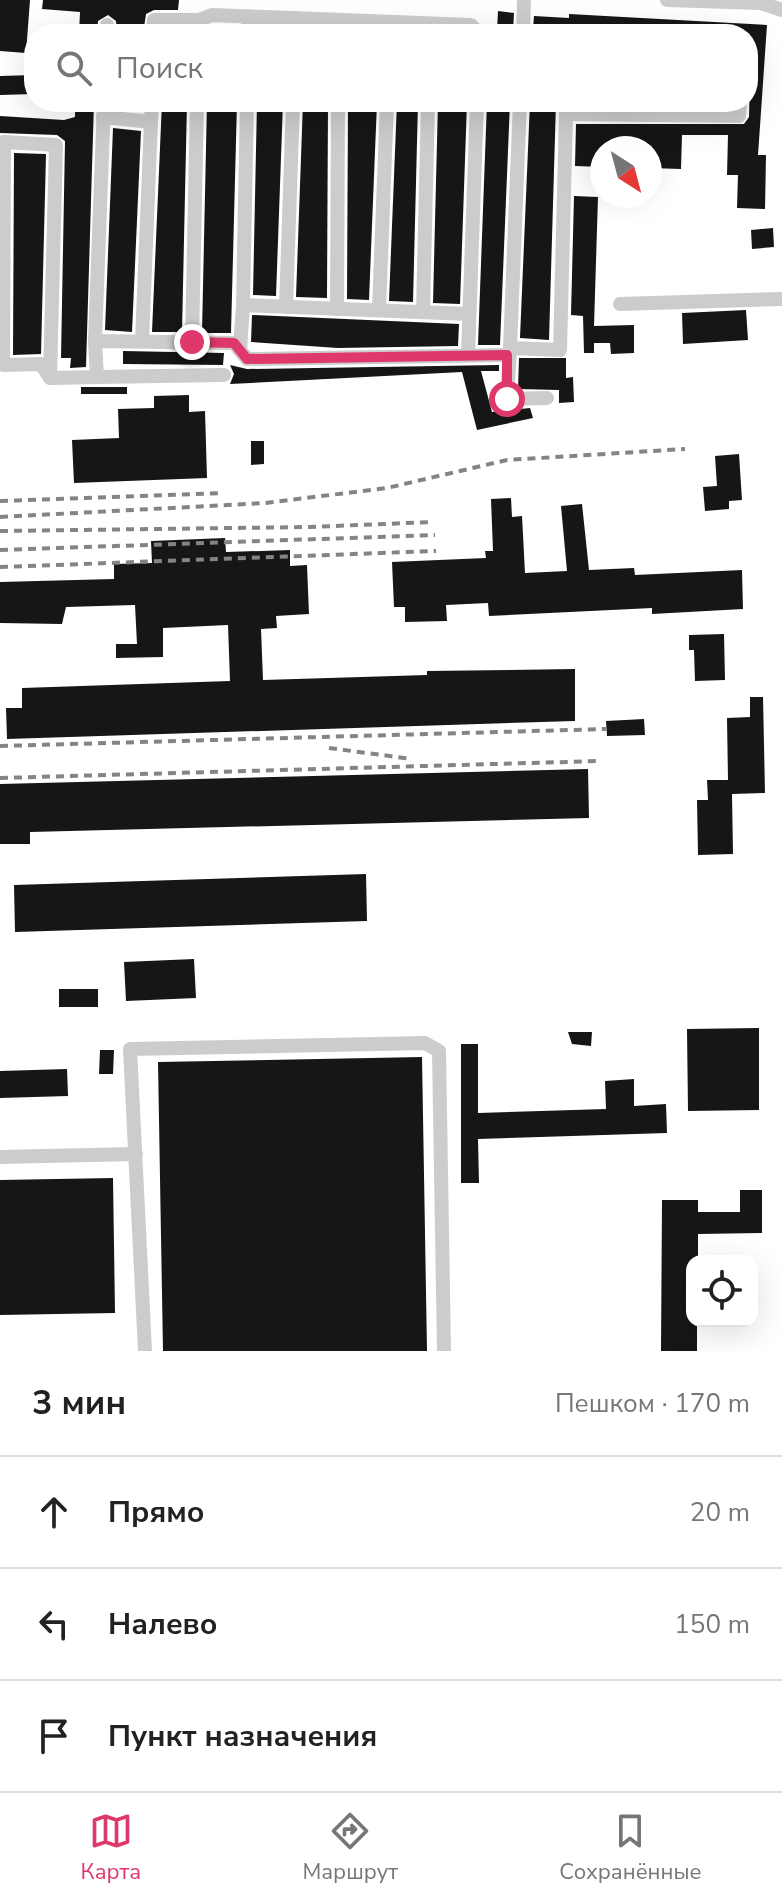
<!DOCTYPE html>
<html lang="ru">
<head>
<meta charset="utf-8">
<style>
	:root { --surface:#fff; --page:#f6f6f6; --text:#222; --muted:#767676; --line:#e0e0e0; --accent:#df386a }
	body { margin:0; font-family:"Nunito Sans",sans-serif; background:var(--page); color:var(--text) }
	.controls { position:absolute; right:24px; bottom:24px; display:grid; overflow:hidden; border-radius:16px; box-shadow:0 8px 32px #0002 }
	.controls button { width:72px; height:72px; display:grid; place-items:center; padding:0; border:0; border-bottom:2px solid var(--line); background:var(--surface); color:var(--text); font:40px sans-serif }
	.compass { position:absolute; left:590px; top:136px; width:72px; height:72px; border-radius:50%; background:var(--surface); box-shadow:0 8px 32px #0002; rotate:144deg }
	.stop { position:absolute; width:24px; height:24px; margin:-18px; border:6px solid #df386a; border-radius:50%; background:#fff }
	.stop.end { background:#df386a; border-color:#fff; box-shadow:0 2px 8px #0008 }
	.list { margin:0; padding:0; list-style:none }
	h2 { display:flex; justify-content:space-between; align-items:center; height:104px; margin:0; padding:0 32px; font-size:34px }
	h2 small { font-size:26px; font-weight:400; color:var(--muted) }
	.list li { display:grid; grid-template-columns:52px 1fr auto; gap:24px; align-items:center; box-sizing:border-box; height:112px; padding:0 32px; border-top:2px solid var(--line) }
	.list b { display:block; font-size:30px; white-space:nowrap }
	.list em { font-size:26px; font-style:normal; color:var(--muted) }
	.icon { flex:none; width:44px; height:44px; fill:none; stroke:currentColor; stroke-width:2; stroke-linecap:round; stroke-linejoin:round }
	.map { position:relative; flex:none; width:782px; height:1351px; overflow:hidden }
	.search { position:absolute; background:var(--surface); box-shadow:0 8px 32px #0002; left:24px; right:24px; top:24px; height:88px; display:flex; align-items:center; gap:20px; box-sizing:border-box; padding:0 28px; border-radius:32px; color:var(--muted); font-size:30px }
	.sheet { height:440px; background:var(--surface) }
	nav { display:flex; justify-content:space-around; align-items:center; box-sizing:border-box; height:112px; border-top:2px solid var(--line); background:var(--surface); font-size:22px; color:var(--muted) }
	nav a { display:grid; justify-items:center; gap:4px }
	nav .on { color:var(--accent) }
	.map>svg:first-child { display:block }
	.building { fill:#161616 }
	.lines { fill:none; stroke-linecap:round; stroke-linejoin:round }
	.minor { stroke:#ccc; stroke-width:14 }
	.rail { stroke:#848484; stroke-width:4; stroke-dasharray:8 6; stroke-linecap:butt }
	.route { stroke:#df386a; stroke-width:10 }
</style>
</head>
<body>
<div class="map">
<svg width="782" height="1351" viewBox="0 0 782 1351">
	<rect width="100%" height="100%" fill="#fff"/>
	<g class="building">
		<polygon points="0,0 30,0 26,53 0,51"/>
		<polygon points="43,0 179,0 178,10 154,10 146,14 143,34 117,34 116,21 108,15 98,21 97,34 79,34 80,12 42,9"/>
		<polygon points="498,11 514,13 513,31 497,30"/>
		<polygon points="569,14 767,25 758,155 766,155 765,209 737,208 738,175 727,175 728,135 682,135 681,169 650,168 650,148 602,148 602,167 575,166 576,124 744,124 749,117 751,37 533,28 534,16 569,18"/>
		<polygon points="34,75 34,94 0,95 0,76"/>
		<polygon points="75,102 94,102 86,367 70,368 71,358 61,358 65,141 57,135 0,133 0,116 64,120 75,117"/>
		<polygon points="114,102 142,102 142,111 114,108"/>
		<polygon points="162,102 187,102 182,332 152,332"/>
		<polygon points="207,102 237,102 231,333 202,333"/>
		<polygon points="257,102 283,102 276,296 253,295"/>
		<polygon points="303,102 328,102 327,298 296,297"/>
		<polygon points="348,102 377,102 369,300 347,299"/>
		<polygon points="397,102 418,102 413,302 389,301"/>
		<polygon points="438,102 467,102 460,304 433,303"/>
		<polygon points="487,102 510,102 500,345 478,345"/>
		<polygon points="530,102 556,102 549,340 520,338"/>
		<polygon points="576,102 730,102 730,106"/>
		<polygon points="113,128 141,131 132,332 105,330"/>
		<polygon points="14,153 46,154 41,354 13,355"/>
		<polygon points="574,196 598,197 594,326 634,325 634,353 611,354 610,343 594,343 594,353 584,353 583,316 571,315"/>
		<polygon points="773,228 774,247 752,249 751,230"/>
		<polygon points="746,310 748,340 683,344 682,313"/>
		<polygon points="252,315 459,324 458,346 338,348 251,342"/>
		<polygon points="123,351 224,353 223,365 123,364"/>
		<polygon points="519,358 566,358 566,378 573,377 574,402 559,403 559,390 518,389"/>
		<polygon points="230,365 247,369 499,365 499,371 481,371 492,412 530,408 533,418 477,430 462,372 230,384 234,374"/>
		<rect x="81" y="387" width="46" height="7"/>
		<polygon points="189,395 189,412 205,411 207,478 74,483 72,440 119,438 118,409 154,408 154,396"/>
		<polygon points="251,441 264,441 264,464 251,465"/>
		<polygon points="739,454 742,500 729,501 729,509 705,511 703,487 717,486 715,456"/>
		<polygon points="511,498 512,517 522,516 525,573 567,571 561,506 582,504 589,570 634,568 635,575 742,570 743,609 652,614 652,608 489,616 488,603 446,605 447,621 405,622 405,607 394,607 392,562 486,558 485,551 493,551 491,499"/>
		<polygon points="225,538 226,552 290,550 290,566 307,565 309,614 276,616 277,628 261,629 263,680 427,675 427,671 575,669 575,721 7,739 6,708 22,708 22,688 230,681 228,625 163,628 163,657 116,658 116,644 137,644 135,605 66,607 62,624 0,623 0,582 114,579 114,564 152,563 151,541"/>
		<polygon points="724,634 725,680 695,681 694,650 689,650 689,635"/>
		<polygon points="750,697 763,697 765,793 732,794 733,854 698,855 697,800 708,800 707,780 728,780 727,718 750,717"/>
		<polygon points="644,719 645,735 607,736 606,721"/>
		<polygon points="588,769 589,818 30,832 30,844 0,844 0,784"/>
		<polygon points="366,874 367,921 15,932 14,885"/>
		<polygon points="194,959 196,998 126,1001 124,962"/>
		<rect x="59" y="989" width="39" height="18"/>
		<polygon points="759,1028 759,1110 688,1111 687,1029"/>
		<polygon points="568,1032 592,1032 591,1046 572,1044"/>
		<polygon points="461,1044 478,1044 478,1113 606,1109 605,1081 634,1079 634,1106 666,1104 667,1133 478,1139 479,1183 461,1183"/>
		<polygon points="100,1050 114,1050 113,1074 99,1074"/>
		<polygon points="422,1057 427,1351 163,1351 158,1062"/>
		<polygon points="67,1069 68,1096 0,1098 0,1071"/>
		<polygon points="113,1178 115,1313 0,1315 0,1180"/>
		<polygon points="740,1190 762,1190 762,1233 698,1234 698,1261 692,1261 692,1321 697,1321 697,1351 661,1351 662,1200 698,1200 698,1212 740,1212"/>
	</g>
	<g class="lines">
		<g class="minor">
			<polyline points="667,0 761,3 782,10"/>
			<polyline points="199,20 212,15 471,25 479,34"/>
			<polyline points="107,34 107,25"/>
			<polyline points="153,34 154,20 199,20 199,34"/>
			<polyline points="248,34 248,16"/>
			<polyline points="295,34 295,18"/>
			<polyline points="523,34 524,0"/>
			<polyline points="520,102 510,348 560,350 566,114"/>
			<polyline points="566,102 566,114 739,116 740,102"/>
			<polyline points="103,117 151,122 152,102"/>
			<polyline points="620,304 782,299"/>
			<polyline points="243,305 247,102"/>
			<polyline points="286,307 293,102"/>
			<polyline points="337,309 338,102"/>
			<polyline points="379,310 387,102"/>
			<polyline points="423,312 428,102"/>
			<polyline points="95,341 104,102"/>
			<polyline points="142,341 151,122"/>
			<polyline points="192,342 197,102"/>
			<polyline points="510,348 507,399 547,398"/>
			<polyline points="240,350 243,305 469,314"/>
			<polyline points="468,355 477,102"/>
			<polyline points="224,375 97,377 95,341 234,343 247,359 507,355"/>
			<polyline points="50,378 56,145 4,142 3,365 41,364 50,378 97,377"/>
			<polyline points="0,1157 136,1154"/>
			<polyline points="145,1351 130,1049 425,1043 439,1051 444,1351"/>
		</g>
		<g class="rail">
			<polyline points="0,501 222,493"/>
			<polyline points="0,517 265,503 387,488 507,460 685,449"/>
			<polyline points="0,531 310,527 433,522"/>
			<polyline points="0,550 435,535"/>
			<polyline points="0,567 436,551"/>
			<polyline points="0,746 606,729"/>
			<polyline points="329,748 412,759"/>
			<polyline points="0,778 600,761"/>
		</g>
	</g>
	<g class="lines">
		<polyline class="route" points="192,342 234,343 247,359 507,355 507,399"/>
	</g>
</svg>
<div class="controls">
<button><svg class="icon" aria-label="locate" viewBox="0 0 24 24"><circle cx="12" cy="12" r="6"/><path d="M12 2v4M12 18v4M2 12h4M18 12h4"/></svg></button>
</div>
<svg class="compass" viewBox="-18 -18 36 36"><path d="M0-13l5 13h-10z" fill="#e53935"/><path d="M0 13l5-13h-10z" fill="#767676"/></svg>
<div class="stop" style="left:507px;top:399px"></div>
<div class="stop end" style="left:192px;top:342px"></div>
<div class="search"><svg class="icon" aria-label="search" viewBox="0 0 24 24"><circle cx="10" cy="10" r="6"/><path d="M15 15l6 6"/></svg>Поиск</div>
</div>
<section class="sheet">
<h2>3 мин<small>Пешком · 170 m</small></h2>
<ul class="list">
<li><svg class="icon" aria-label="ahead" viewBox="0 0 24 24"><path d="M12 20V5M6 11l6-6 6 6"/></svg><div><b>Прямо</b></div><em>20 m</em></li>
<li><svg class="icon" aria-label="left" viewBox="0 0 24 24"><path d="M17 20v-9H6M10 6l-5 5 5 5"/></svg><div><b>Налево</b></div><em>150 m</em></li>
<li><svg class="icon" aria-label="arrive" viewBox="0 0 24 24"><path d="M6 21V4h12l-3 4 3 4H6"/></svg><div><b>Пункт назначения</b></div></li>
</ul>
</section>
<nav>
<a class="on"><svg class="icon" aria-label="map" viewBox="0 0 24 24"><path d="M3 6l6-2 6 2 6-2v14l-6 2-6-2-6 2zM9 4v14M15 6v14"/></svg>Карта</a>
<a><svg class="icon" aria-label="directions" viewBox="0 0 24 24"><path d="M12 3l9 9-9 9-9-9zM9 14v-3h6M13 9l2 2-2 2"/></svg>Маршрут</a>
<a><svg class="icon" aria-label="saved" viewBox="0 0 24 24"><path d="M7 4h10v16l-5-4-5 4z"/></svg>Сохранённые</a>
</nav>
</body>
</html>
